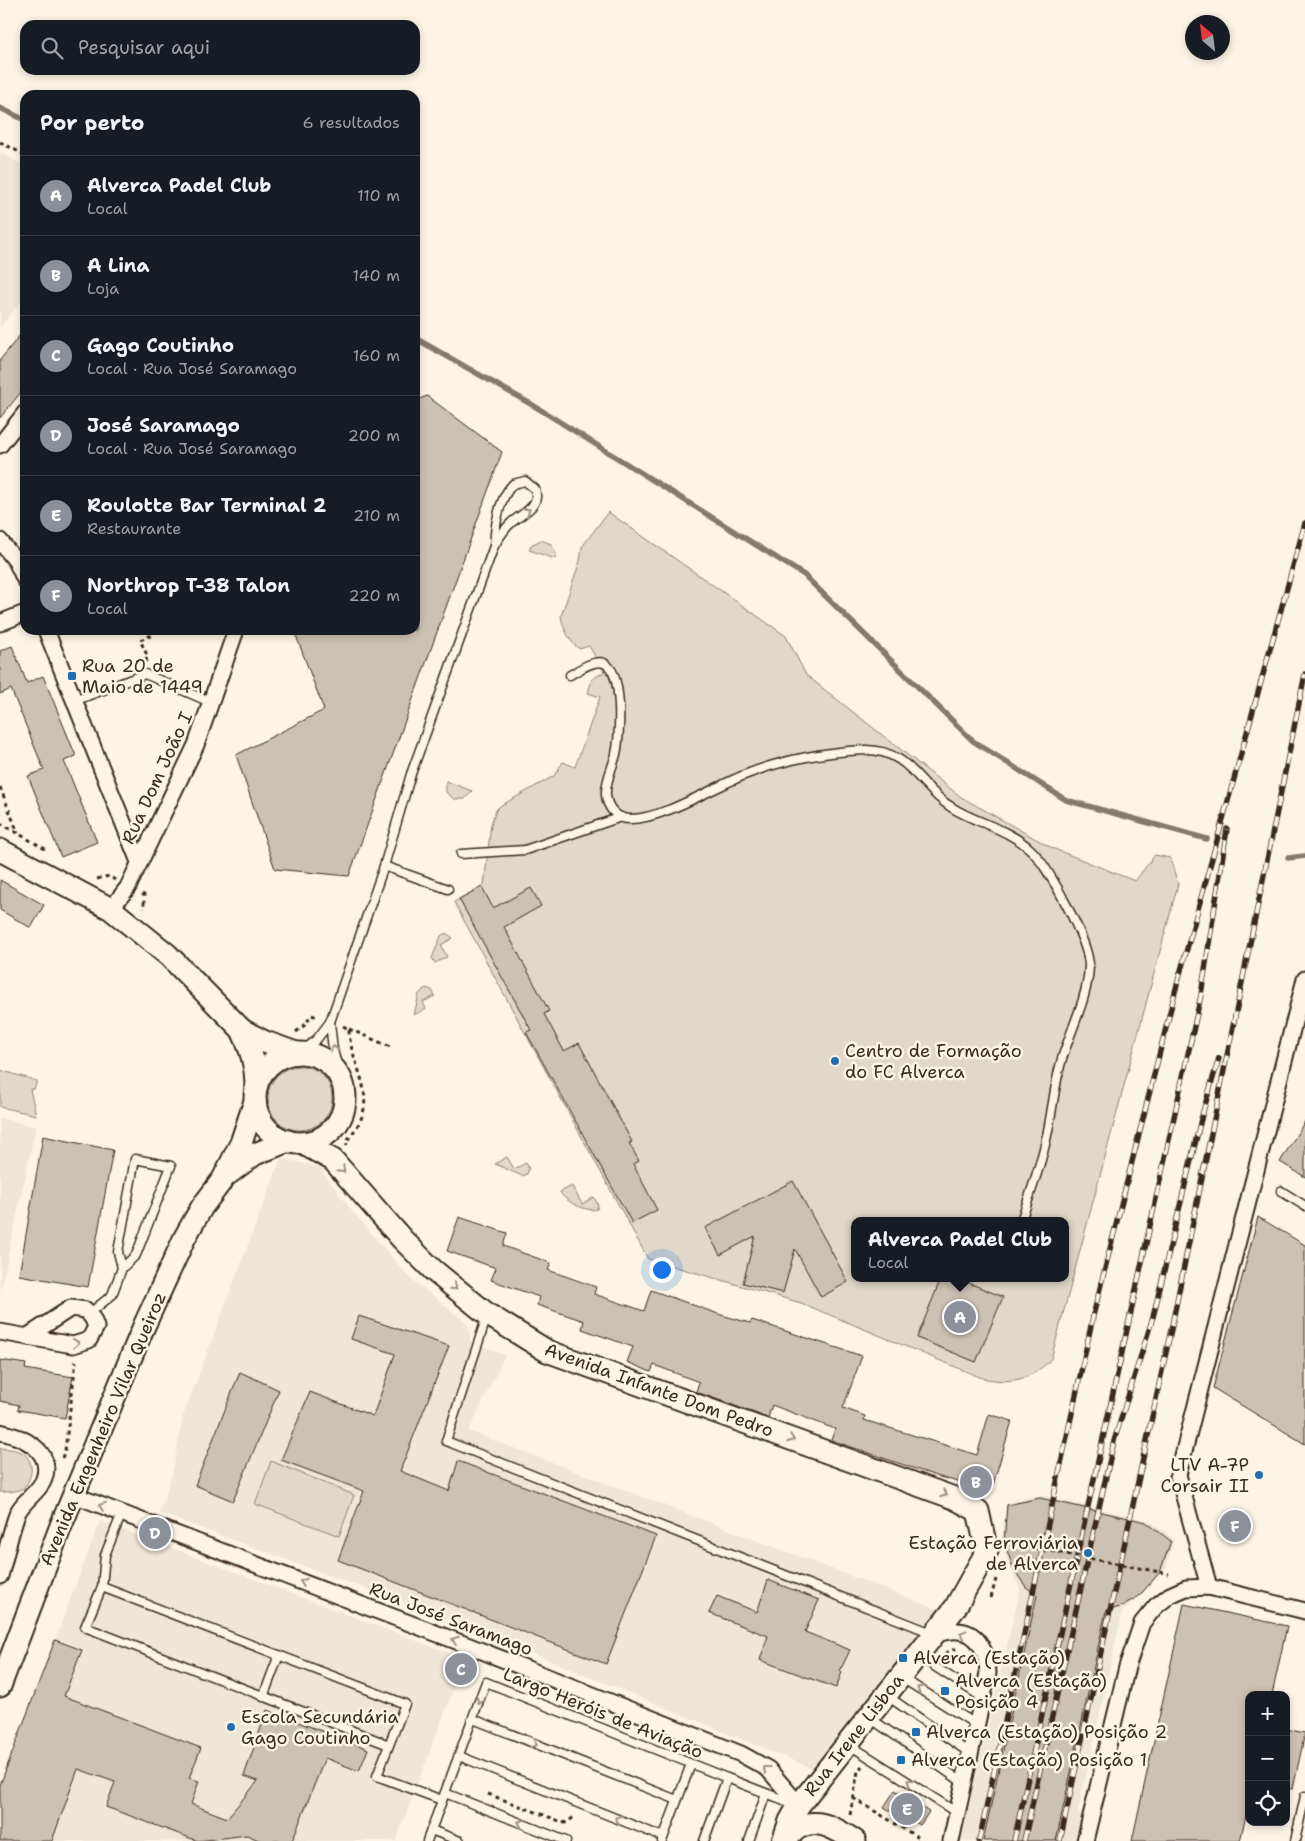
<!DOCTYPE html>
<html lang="pt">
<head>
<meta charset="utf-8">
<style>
	:root { --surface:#171b24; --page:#242831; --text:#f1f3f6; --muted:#9ea1a6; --line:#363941; --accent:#8c9099 }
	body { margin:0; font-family:"Shantell Sans",sans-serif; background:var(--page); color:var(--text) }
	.controls { position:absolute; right:15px; bottom:15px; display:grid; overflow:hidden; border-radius:10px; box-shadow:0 2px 8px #0003 }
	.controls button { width:45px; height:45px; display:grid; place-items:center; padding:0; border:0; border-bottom:1px solid var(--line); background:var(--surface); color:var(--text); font:25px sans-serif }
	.compass { position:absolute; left:1185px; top:15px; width:45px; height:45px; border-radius:50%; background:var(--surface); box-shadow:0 2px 8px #0003; rotate:332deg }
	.you { position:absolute; left:661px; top:1269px; width:18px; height:18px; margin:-12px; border:4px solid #fff; border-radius:50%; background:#1a73e8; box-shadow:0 0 0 8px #1a73e833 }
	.badge { display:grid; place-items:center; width:32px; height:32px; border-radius:50%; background:var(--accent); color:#fff; font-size:16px; font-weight:700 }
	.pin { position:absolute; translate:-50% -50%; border:2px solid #fff; box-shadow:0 1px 5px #0006 }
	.popup { position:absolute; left:851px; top:1217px; width:218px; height:65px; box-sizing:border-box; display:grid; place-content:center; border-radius:10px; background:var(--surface); filter:drop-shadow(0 1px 4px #0005); font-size:16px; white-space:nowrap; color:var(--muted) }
	.popup b { font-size:19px; color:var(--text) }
	.popup::after { content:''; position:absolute; left:50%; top:100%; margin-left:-10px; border:10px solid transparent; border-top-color:var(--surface) }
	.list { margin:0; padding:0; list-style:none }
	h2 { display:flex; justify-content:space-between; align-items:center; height:65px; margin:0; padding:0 20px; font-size:21px }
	h2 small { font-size:16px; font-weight:400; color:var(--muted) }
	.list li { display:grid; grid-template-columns:32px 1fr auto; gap:15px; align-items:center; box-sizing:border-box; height:80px; padding:0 20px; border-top:1px solid var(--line) }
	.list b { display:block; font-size:19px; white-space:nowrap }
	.list p { margin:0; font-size:16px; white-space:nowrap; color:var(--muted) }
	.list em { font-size:16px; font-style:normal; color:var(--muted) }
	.icon { flex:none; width:28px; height:28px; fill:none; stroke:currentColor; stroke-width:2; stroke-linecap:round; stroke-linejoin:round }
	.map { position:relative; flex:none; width:1305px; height:1841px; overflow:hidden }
	.search { position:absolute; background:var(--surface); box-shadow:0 2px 8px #0003; left:20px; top:20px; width:400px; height:55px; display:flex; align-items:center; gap:12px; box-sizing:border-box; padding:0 18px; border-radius:15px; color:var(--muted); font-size:19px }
	.panel { position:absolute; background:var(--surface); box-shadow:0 2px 8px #0003; left:20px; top:90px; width:400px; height:545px; border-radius:15px }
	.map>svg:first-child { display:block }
	.built { fill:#eee6d6 }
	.green { fill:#e0d8c8; stroke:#8e8173; fill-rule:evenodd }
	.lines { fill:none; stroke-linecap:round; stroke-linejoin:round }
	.stream { stroke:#85796b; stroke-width:5.5 }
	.building { fill:#ccc2b3; stroke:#3b2a1e }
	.lane-casing { stroke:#3b2a1e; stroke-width:11 }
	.street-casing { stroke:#3b2a1e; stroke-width:19 }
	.secondary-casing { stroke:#3b2a1e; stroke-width:25 }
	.path { stroke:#3b2a1e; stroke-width:3; stroke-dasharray:4 4; stroke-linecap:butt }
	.lane { stroke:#fcf5e5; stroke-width:8 }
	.street { stroke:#fcf5e5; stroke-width:15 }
	.secondary { stroke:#fcf5e5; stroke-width:21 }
	.rail-casing { stroke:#3b2a1e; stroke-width:5.5 }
	.rail { stroke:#fcf5e5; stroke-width:4; stroke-dasharray:11; stroke-linecap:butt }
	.path-bridge { stroke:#3b2a1e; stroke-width:3; stroke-dasharray:4 4; stroke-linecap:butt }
	.oneway { stroke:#9c9082 }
	.poi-dot { fill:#1f6fb2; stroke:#fcf5e5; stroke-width:2 }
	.labels { text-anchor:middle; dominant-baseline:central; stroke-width:5; stroke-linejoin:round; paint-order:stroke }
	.poi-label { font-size:18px; fill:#3b2a1e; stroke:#fcf5e5; text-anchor:start }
	.street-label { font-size:18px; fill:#3b2a1e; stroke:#fcf5e5 }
</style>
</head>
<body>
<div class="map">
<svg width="1305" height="1841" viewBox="0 0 1305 1841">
	<rect width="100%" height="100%" fill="#fcf5e5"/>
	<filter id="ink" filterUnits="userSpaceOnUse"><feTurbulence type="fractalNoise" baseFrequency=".02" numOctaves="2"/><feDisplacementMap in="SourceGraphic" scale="10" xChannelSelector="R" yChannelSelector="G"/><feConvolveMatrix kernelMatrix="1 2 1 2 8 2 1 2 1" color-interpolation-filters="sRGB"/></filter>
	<g filter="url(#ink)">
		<g class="built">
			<polygon points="0,152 25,166 25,301 22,300 0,327"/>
			<polygon points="0,1118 36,1127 0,1293"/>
			<polygon points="281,1158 319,1167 353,1212 408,1276 468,1324 471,1342 505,1355 469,1431 940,1610 814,1769 461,1624 159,1513 172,1475 183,1416"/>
			<polygon points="1039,1495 1148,1520 1174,1539 1167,1567 1139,1598 1123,1610 1078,1811 1082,1817 1077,1841 961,1841 1020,1590 1001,1545 1006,1503"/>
			<polygon points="100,1521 465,1659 396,1841 0,1841 0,1785"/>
		</g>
		<g class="green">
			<path d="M608 512 786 636 806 675 961 797 1052 848 1135 881 1155 855 1170 858 1178 884 1051 1359C1030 1381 1010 1384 982 1378L801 1303 648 1259 454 902 484 885 491 824 496 810 500 806 554 776 563 762 575 767 600 697 588 693 592 679 604 672 589 646 580 649C571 645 562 626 561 616L580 561 582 547ZM855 1221H1065V1278H855Z"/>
			<polygon points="541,540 551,544 556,554 555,559 529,550 531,545"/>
			<polygon points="446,781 472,791 465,799 454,799 446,792"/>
			<polygon points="446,933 453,938 441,945 447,957 435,963 432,958 441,936"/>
			<polygon points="426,988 432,990 435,996 423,1002 426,1009 414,1015 419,994"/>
			<circle cx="300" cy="1098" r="32"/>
			<polygon points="0,1070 37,1081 34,1089 30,1089 36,1115 0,1107"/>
			<polygon points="507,1157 514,1169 526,1163 529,1169 527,1174 522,1176 495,1164"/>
			<path d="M572 1186 582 1204 594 1197 598 1205 597 1209C588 1213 564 1201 560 1192Z"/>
			<path d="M0 1448C8 1449 16 1449 23 1453 35 1461 33 1479 23 1488 17 1492 7 1492 0 1492Z"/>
			<polygon points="271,1461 354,1495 339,1536 255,1504"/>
		</g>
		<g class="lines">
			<g class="stream">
				<polyline points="0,108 25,120"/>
				<polyline points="415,338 536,407 804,575 973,741 1066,800 1207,839"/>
				<polyline points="1288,858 1305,856"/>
			</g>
		</g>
		<g class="building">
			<polygon points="25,329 25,387 0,418 0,360"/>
			<polygon points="427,396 502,452 349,876 275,869 236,755 324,710 294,630 415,630 415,401"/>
			<polygon points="12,646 27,683 43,676 76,756 64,761 97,842 61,857 28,776 44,770 11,689 0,694 0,651"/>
			<polygon points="0,880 44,905 31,928 0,910"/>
			<polygon points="482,887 493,908 531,888 541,906 504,927 549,1011 544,1014 564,1051 579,1043 632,1142 629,1143 639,1161 633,1164 657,1210 632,1223 526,1032 531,1030 459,899"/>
			<polygon points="1305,1121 1305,1177 1280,1162"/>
			<polygon points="43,1136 113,1150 88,1287 19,1275"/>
			<polygon points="793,1181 848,1282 821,1297 795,1249 783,1293 743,1283 755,1236 720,1255 705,1228"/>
			<polygon points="459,1217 507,1233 503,1246 551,1263 548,1270 596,1287 594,1294 644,1311 651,1290 721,1315 750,1323 752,1320 862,1356 843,1408 865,1416 864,1420 977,1455 989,1414 1012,1421 991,1491 936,1476 831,1440 835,1429 772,1405 768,1418 696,1392 699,1382 654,1365 651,1372 627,1362 633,1347 582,1329 584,1321 537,1305 539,1297 491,1280 496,1268 447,1251"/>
			<polygon points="1258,1217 1305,1245 1305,1444 1213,1388"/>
			<polygon points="941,1278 957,1278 1003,1297 976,1362 917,1338"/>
			<polygon points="359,1316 449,1346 400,1471 449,1491 458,1461 656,1536 606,1664 338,1560 364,1491 281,1460 310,1392 373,1416 395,1354 351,1339"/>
			<polygon points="0,1360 26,1364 25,1369 73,1377 65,1418 18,1410 19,1405 0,1401"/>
			<polygon points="240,1372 279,1390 233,1501 195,1485"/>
			<polygon points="1040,1498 1146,1522 1171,1541 1160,1572 1139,1596 1120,1607 1106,1611 1056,1841 983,1841 1037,1595 1026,1587 1014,1570 1004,1542 1007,1505"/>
			<polygon points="768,1580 819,1600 805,1632 850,1650 840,1671 842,1672 836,1688 760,1660 768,1636 709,1613 717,1596 757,1612"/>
			<polygon points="1184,1604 1287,1626 1272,1695 1249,1695 1249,1803 1240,1841 1132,1841"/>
			<polygon points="55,1640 82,1650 64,1696 201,1748 189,1778 199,1781 191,1804 227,1818 258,1781 244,1776 267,1710 368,1749 359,1771 325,1758 292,1841 261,1841 247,1835 198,1841 106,1807 115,1782 78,1769 52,1841 0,1841 0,1785"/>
			<polygon points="1286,1729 1305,1733 1293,1789 1286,1788"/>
			<polygon points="895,1790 929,1812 920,1825 900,1812 898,1816 884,1807"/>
		</g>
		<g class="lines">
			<defs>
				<g id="lane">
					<path d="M570 675C579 670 594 659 604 663 624 671 620 737 616 754 613 767 605 781 606 795 607 807 616 819 629 819 662 820 715 786 747 774 782 760 829 751 866 750 910 750 919 787 951 807 976 823 1007 828 1030 849 1048 865 1089 942 1089 966 1088 998 1070 1031 1061 1062 1054 1088 1052 1114 1046 1140 1040 1168 1030 1194 1021 1221"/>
					<polyline points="74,701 145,674 210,702"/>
					<polyline points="461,854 525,850 621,817"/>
					<polyline points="384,866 448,889"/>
					<polyline points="330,1022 333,1050 340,1077"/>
					<path d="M301 1053 317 1039 330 1022 384 866 411 774 494 546C499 538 504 529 511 523 522 513 541 507 535 489L525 481 513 484C499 498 495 526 494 546"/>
					<polyline points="1281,1191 1305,1206"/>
					<polyline points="90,1313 112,1295 122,1268 136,1255 171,1166 135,1159 118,1252 122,1268"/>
					<polyline points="487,1316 446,1441 932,1633"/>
					<polyline points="102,1587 105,1555 122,1513"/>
					<polyline points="920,1657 983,1698"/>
					<polyline points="902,1678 977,1725"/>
					<polyline points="886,1695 971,1754"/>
					<polyline points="263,1697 279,1655"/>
					<polyline points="870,1718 965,1784"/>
					<polyline points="473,1719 677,1800"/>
					<polyline points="848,1744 959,1814"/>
					<polyline points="389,1745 85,1627 102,1587 405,1704 377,1776 442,1800"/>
					<polyline points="459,1756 663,1837"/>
					<polyline points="727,1778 794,1804"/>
					<polyline points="445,1793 566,1841"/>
					<polyline points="431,1830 460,1841"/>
					<polyline points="427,1841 486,1682 727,1778 704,1841"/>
					<polyline points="662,1841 691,1764"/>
					<polyline points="749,1841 766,1794"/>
					<polyline points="1295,1841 1305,1796"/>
				</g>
				<g id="street">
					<polyline points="0,445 25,413"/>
					<polyline points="0,541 16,561 25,580"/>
					<polyline points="0,623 25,613"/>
					<polyline points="46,630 139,862"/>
					<polyline points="111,909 128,887 196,745 236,630"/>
					<polyline points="0,1332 73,1345 89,1340 96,1327 93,1319 86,1310 71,1308 28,1336"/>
					<path d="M0 1432C21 1436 54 1450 44 1479 40 1491 24 1500 18 1512 10 1532 6 1555 0 1576"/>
					<polyline points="74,1495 472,1647 741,1754 768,1769 799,1805"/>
					<polyline points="1209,1587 1178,1475 1305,979"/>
					<path d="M934 1634C942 1633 951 1630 958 1631 980 1632 987 1655 988 1673L951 1841"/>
					<polyline points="1085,1841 1127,1667 1142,1623 1156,1606 1170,1595 1186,1588 1209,1587 1305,1611"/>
				</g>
				<g id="secondary">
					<polyline points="0,850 111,909 168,955 242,1030 265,1042 296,1053"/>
					<path d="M242 1030C251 1050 256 1065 256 1087"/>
					<circle cx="300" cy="1098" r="45"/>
					<polyline points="302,1143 333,1160 402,1239 433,1270 487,1314 547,1351 954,1498 978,1511 987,1551 955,1608 799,1805 790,1821 783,1841"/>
					<polyline points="228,1174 255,1154 288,1141"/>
					<polyline points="0,1686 62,1523 144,1326 185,1237 202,1207 223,1179 241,1143 255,1101"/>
					<path d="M784 1841C807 1812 829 1824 855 1841"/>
				</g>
			</defs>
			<use href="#lane" class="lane-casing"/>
			<use href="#street" class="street-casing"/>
			<use href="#secondary" class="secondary-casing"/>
			<g class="path">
				<polyline points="0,142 25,155"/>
				<polyline points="146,662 147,655 140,640 150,636 148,630"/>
				<polyline points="0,787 18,833"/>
				<polyline points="0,823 47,850"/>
				<polyline points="97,879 109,876 115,880"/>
				<polyline points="142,894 144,895 144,909"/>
				<path d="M343 1026 349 1029C349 1059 374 1089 361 1119 358 1127 351 1135 346 1142L347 1145"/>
				<polyline points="349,1029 391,1047"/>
				<polyline points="296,1032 306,1024 311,1015 318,1017"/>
				<polyline points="62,1458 65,1450 76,1361"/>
				<polyline points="1160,1572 1169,1574"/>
				<polyline points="991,1598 996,1579"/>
				<polyline points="945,1653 958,1648"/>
				<polyline points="488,1794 565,1823 576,1816"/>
				<polyline points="853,1798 919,1838 920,1841"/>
				<polyline points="850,1815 858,1771 862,1766"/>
			</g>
			<use href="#lane" class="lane"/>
			<use href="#street" class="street"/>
			<use href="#secondary" class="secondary"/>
			<defs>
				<g id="rail">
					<polyline points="979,1841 1094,1312 1175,992 1305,523"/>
					<polyline points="1014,1841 1201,995 1227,829"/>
					<polyline points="1024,1841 1114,1441 1153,1317 1202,1115 1219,1058"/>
					<polyline points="1060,1841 1172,1325 1305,674"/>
				</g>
			</defs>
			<use href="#rail" class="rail-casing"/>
			<use href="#rail" class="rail"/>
			<polyline class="path-bridge" points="1004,1542 1160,1572"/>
		</g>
		<defs><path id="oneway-chevron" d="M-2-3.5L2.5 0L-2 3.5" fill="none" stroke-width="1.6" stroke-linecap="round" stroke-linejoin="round" transform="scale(1.25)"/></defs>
		<g class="oneway">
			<use href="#oneway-chevron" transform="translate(527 511) rotate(-37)"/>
			<use href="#oneway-chevron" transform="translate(334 1049) rotate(-101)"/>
			<use href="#oneway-chevron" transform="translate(342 1170) rotate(45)"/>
			<use href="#oneway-chevron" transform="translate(454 1287) rotate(40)"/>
			<use href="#oneway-chevron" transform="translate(76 1343) rotate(-7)"/>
			<use href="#oneway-chevron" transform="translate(791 1439) rotate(20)"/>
			<use href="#oneway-chevron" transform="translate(944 1494) rotate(20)"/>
			<use href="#oneway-chevron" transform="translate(102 1506) rotate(-159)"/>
			<use href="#oneway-chevron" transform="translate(303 1582) rotate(-159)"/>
			<use href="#oneway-chevron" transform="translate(963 1634) rotate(-165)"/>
			<use href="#oneway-chevron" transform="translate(455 1640) rotate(-159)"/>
			<use href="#oneway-chevron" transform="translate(920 1689) rotate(-148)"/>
			<use href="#oneway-chevron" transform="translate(480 1701) rotate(110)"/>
			<use href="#oneway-chevron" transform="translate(534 1744) rotate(22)"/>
			<use href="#oneway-chevron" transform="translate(766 1769) rotate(-142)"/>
			<use href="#oneway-chevron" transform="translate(910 1782) rotate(-147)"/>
			<use href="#oneway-chevron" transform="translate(618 1819) rotate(-158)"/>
			<use href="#oneway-chevron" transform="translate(521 1823) rotate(-158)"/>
		</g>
	</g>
	<g class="poi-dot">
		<rect x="67" y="671" width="10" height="10" rx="2.5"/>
		<circle cx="835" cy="1061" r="5"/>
		<circle cx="1259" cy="1475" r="5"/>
		<circle cx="1088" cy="1553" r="5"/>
		<rect x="898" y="1653" width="10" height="10" rx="2.5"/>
		<rect x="940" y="1686" width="10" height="10" rx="2.5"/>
		<circle cx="231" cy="1727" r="5"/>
		<rect x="911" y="1727" width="10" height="10" rx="2.5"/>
		<rect x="896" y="1755" width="10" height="10" rx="2.5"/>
	</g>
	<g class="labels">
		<g class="poi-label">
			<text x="82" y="666">Rua 20 de<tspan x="82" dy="21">Maio de 1449</tspan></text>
			<text x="845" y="1051">Centro de Formação<tspan x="845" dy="21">do FC Alverca</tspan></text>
			<text x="1249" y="1465" text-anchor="end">LTV A-7P<tspan x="1249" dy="21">Corsair II</tspan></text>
			<text x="1078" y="1543" text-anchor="end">Estação Ferroviária<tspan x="1078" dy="21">de Alverca</tspan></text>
			<text x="913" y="1658">Alverca (Estação)</text>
			<text x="955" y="1681">Alverca (Estação)<tspan x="955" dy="21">Posição 4</tspan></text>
			<text x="241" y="1717">Escola Secundária<tspan x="241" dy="21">Gago Coutinho</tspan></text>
			<text x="926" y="1732">Alverca (Estação) Posição 2</text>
			<text x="911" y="1760">Alverca (Estação) Posição 1</text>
		</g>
		<g class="street-label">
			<text transform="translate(157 778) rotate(-65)">Rua Dom João I</text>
			<text transform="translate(659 1390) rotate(20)">Avenida Infante Dom Pedro</text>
			<text transform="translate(103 1429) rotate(-67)">Avenida Engenheiro Vilar Queiroz</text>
			<text transform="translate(451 1619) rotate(21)">Rua José Saramago</text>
			<text transform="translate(603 1713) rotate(22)">Largo Heróis de Aviação</text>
			<text transform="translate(854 1735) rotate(-52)">Rua Irene Lisboa</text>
		</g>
	</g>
</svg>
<div class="controls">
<button>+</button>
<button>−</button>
<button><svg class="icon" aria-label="locate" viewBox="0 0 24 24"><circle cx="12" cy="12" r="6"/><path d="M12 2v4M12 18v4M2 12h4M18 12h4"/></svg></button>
</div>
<svg class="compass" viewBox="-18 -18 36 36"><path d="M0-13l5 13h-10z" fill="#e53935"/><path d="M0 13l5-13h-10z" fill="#9ea1a6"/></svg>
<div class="you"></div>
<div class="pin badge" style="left:960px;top:1317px">A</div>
<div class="popup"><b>Alverca Padel Club</b>Local</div>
<div class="pin badge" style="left:976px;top:1482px">B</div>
<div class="pin badge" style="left:461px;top:1669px">C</div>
<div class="pin badge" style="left:155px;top:1533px">D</div>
<div class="pin badge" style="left:907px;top:1809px">E</div>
<div class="pin badge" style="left:1235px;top:1526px">F</div>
<div class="search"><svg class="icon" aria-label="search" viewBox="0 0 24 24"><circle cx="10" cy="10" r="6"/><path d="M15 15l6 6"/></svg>Pesquisar aqui</div>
<section class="panel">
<h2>Por perto<small>6 resultados</small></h2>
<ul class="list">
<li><span class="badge">A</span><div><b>Alverca Padel Club</b><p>Local</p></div><em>110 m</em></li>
<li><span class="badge">B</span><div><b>A Lina</b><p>Loja</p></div><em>140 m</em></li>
<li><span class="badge">C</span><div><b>Gago Coutinho</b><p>Local · Rua José Saramago</p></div><em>160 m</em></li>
<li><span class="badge">D</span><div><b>José Saramago</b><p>Local · Rua José Saramago</p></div><em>200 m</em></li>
<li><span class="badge">E</span><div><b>Roulotte Bar Terminal 2</b><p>Restaurante</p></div><em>210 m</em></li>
<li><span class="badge">F</span><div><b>Northrop T-38 Talon</b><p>Local</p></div><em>220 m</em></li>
</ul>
</section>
</div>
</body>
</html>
